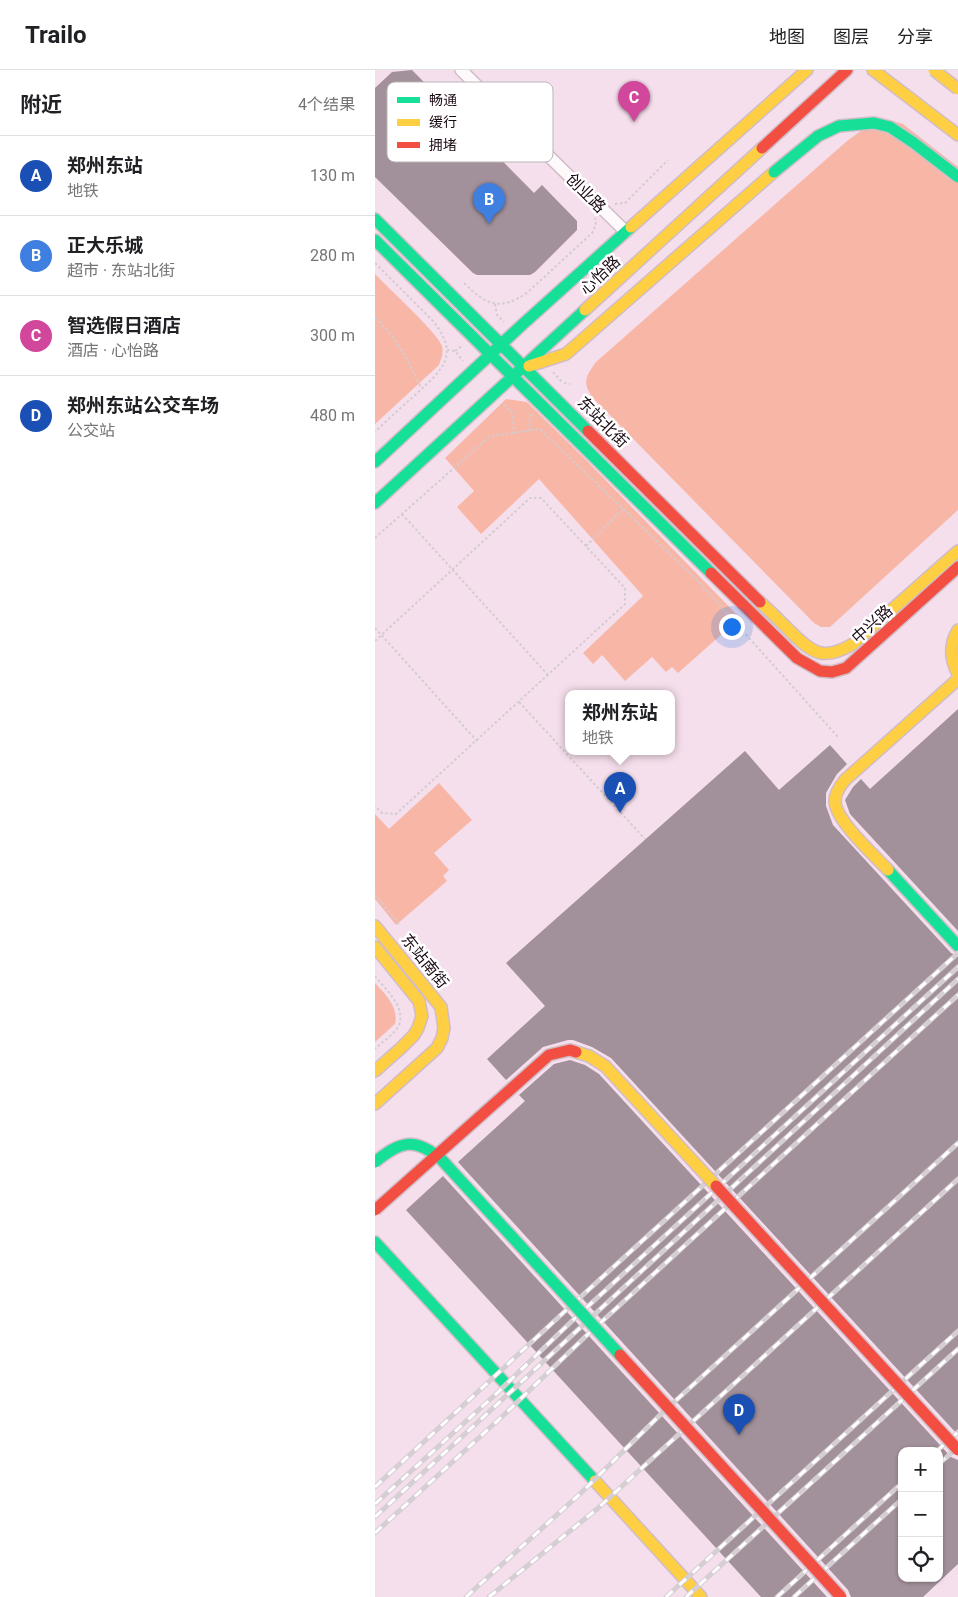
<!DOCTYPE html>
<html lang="zh">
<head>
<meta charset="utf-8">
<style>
	:root { --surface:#fff; --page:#f6f6f6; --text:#202124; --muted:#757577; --line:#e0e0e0; --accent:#2563eb }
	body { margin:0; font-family:Roboto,"Noto Sans SC",sans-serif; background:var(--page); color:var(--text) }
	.controls { position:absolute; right:15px; bottom:15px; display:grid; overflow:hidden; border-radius:10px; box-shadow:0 1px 4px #0004 }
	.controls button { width:45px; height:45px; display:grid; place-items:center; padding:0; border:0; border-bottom:1px solid var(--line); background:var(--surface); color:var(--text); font:25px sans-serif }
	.you { position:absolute; left:356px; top:556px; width:18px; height:18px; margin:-12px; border:4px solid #fff; border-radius:50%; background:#1a73e8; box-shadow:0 0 0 8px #1a73e833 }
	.badge { display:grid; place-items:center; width:32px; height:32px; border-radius:50%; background:var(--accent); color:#fff; font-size:16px; font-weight:700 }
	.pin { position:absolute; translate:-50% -41px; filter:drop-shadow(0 1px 2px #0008) }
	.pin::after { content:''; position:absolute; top:26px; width:18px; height:15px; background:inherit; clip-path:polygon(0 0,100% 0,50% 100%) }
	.popup { position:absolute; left:190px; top:620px; width:110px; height:65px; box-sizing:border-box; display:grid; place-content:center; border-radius:10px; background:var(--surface); filter:drop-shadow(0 1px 4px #0005); font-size:16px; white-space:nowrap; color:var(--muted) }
	.popup b { font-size:19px; color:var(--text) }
	.popup::after { content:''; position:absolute; left:50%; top:100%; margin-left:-10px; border:10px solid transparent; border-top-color:var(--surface) }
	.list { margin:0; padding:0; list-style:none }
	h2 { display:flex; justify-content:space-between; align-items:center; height:65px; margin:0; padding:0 20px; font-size:21px }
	h2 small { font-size:16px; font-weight:400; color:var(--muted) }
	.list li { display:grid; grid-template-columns:32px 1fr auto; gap:15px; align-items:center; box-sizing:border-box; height:80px; padding:0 20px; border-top:1px solid var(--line) }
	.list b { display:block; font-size:19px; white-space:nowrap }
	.list p { margin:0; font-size:16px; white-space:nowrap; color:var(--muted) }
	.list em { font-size:16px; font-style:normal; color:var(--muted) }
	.icon { flex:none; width:28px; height:28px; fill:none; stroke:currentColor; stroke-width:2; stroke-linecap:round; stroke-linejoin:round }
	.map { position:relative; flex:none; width:583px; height:1527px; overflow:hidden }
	header { display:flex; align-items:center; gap:30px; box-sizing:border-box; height:70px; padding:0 25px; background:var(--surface); border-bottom:1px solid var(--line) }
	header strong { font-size:24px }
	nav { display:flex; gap:28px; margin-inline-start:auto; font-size:18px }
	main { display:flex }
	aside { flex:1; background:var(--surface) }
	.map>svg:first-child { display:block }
	.green { fill:#f8b7a6 }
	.building { fill:#a2909a; fill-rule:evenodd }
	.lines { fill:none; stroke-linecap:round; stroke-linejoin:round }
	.street-casing { stroke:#d0bdc8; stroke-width:14 }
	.fast-casing { stroke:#d0bdc8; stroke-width:14 }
	.slow-casing { stroke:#d0bdc8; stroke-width:14 }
	.jam-casing { stroke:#d0bdc8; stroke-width:14 }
	.path { stroke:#d2ccd0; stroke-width:2; stroke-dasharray:2.5 2.5; stroke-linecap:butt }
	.street { stroke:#fefafc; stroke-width:11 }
	.fast { stroke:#16e098; stroke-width:11 }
	.slow { stroke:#ffcf43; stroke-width:11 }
	.jam { stroke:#f24e42; stroke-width:11 }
	.rail-casing { stroke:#d5ced2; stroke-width:5 }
	.rail { stroke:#fff; stroke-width:3; stroke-dasharray:9; stroke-linecap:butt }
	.fast-bridge-casing { stroke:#d0bdc8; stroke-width:14; stroke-linecap:butt }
	.slow-bridge-casing { stroke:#d0bdc8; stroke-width:14; stroke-linecap:butt }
	.jam-bridge-casing { stroke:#d0bdc8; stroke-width:14; stroke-linecap:butt }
	.fast-bridge { stroke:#16e098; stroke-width:11 }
	.slow-bridge { stroke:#ffcf43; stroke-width:11 }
	.jam-bridge { stroke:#f24e42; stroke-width:11 }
	.labels { text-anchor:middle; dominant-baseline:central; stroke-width:5; stroke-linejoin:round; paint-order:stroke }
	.street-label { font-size:16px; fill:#1a0914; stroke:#fff }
	.key { fill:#fff; stroke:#bab5b8; stroke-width:1 }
	.key-label { font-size:14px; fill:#1a0914 }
</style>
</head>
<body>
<header>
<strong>Trailo</strong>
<nav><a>地图</a><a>图层</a><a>分享</a></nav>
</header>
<main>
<aside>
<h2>附近<small>4个结果</small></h2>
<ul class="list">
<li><span class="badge" style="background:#1a4fb4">A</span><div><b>郑州东站</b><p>地铁</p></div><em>130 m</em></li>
<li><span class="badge" style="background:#3f7fe0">B</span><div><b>正大乐城</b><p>超市 · 东站北街</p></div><em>280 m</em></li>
<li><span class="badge" style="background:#d1479c">C</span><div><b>智选假日酒店</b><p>酒店 · 心怡路</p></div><em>300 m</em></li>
<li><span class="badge" style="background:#1a4fb4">D</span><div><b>郑州东站公交车场</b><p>公交站</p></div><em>480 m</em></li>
</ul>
</aside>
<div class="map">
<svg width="583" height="1527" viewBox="0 0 583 1527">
	<rect width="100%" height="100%" fill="#f6dfec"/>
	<g class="green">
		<path d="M514 50 528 54 583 97V440L455 557H446L439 553 217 327C207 312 211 306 221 292L472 71 490 58Z"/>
		<path d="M0 204C12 217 63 263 67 276 69 283 66 289 64 295L0 354Z"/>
		<polygon points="131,329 152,332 210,389 365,548 303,603 297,597 291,602 277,587 250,611 227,585 218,594 208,583 268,526 164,409 106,464 82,437 99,421 70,388"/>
		<polygon points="64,713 97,750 59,783 74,800 68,806 72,811 21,855 0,829 0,744 14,759"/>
		<path d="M0 913C10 924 24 937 20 954L0 972Z"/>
	</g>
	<g class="building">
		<polygon points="37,0 159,123 167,115 202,151 202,160 160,202 155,205 102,205 98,203 0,107 0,18 17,2"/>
		<polygon points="583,639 583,861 475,744 470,730 478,717 486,709 495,719"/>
		<polygon points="455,675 472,694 462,704 451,723 451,736 458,755 576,883 583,886 583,1365 236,988 217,977 198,970 193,970 168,977 131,1010 112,989 170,936 131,893 370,681 404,720"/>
		<path d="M195 990 210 995 224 1004 576 1387 583 1390V1494L548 1527H476L473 1520 83 1092 150 1031 144 1025 179 994ZM527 1381H564V1508H527Z"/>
		<polygon points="68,1106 452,1527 386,1527 31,1140"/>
	</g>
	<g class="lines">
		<defs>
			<polyline id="street" points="86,0 251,162"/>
			<g id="fast">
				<polyline points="0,149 213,361"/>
				<polyline points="0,170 336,503"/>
				<polyline points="0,392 148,254 256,157"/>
				<polyline points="0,433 210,240"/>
				<polyline points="513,800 583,876"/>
				<polyline points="0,1172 220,1411"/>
			</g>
			<g id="slow">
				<polyline points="498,0 583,65"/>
				<polyline points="256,157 432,0"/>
				<polyline points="210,240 387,78"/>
				<polyline points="154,296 191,284 399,102"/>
				<path d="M385 532C396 542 406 552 416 562 438 584 449 591 478 574L583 481"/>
				<path d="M583 560C574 575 575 589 583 604"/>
				<path d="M513 800C500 786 460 750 460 731 460 723 465 716 470 710L583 609"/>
				<polyline points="0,856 66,937 69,958 67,968 62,978 0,1034"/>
				<polyline points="0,877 44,931 47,946 43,958 39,965 26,978 0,1001"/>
				<polyline points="220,1411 326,1527"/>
			</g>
			<g id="jam">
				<polyline points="387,78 472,0"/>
				<polyline points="213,361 385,532"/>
				<polyline points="336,503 422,588 445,601 457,602 471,598 583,497"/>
			</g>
		</defs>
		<use href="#street" class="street-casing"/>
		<use href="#fast" class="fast-casing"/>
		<use href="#slow" class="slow-casing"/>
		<use href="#jam" class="jam-casing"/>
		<g class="path">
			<polyline points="240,134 250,133 293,90"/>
			<path d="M0 193 58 251C86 286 67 300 40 325 27 337 13 349 0 362"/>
			<path d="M89 213C111 235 125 242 153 222L217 163 221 155 220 148"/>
			<polyline points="120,234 122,245 129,252"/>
			<path d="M0 248C22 266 34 293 46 318"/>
			<polyline points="72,280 80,281 88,291"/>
			<polyline points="80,281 87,276"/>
			<polyline points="178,302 188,313"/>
			<polyline points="189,313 195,314"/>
			<polyline points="129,335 137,343 139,363"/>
			<polyline points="154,361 155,347 158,344"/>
			<polyline points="27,444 173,605"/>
			<polyline points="0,468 115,366 165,359 322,510 463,667"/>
			<polyline points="211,476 248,439"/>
			<polyline points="0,558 102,671"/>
			<polyline points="0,571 155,428 166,428 250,518 250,534 21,744 7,743 0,736"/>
			<polyline points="144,632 270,769"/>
			<polyline points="0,825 24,854"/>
			<path d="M0 906C10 919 33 938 23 957 18 965 7 972 0 979"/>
		</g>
		<use href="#street" class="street"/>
		<use href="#fast" class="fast"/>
		<use href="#slow" class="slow"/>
		<use href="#jam" class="jam"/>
		<defs>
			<g id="rail">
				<polyline points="562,1381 583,1362"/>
				<polyline points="564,1394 583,1377"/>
				<polyline points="0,1417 188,1243 583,883"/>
				<polyline points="0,1434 120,1325 198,1250 583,897"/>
				<polyline points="0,1447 583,909"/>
				<polyline points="0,1463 132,1342 210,1267 583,925"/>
				<polyline points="91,1527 206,1423 285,1345 583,1073"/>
				<polyline points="114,1527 222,1439 583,1109"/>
				<polyline points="291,1527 583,1261"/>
				<polyline points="311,1527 583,1279"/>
				<polyline points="402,1527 527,1413"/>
				<polyline points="419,1527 527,1429"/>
			</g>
		</defs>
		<use href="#rail" class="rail-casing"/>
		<use href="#rail" class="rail"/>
		<defs>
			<g id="fast-bridge">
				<polyline points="399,102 443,66 464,56 499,53 515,57 539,73 583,107"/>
				<path d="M0 1092C26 1071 39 1067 66 1089L245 1285"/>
			</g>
			<g id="slow-bridge">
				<polyline points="559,0 583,19"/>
				<polyline points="201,982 214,986 230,996 341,1116"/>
			</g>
			<g id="jam-bridge">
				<polyline points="341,1116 583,1380"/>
				<polyline points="0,1140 174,985 195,980 201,982"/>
				<polyline points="245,1285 466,1527"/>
			</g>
		</defs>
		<use href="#fast-bridge" class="fast-bridge-casing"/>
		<use href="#slow-bridge" class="slow-bridge-casing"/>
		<use href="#jam-bridge" class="jam-bridge-casing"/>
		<use href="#fast-bridge" class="fast-bridge"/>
		<use href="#slow-bridge" class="slow-bridge"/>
		<use href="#jam-bridge" class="jam-bridge"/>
	</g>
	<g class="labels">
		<g class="street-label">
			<text transform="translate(211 123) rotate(45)">创业路</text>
			<text transform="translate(225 205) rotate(-43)">心怡路</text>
			<text transform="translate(228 352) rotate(45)">东站北街</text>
			<text transform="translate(497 554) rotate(-42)">中兴路</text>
			<text transform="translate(50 891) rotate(51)">东站南街</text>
		</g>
	</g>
	<rect x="12" y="12" width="166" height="80" rx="8" class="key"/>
	<rect x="22" y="27" width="23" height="6" fill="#16e098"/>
	<rect x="22" y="49" width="23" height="7" fill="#ffcf43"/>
	<rect x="22" y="72" width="23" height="6" fill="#f24e42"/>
	<g class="key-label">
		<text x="54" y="35">畅通</text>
		<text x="54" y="57">缓行</text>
		<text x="54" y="80">拥堵</text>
	</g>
</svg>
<div class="controls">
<button>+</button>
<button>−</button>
<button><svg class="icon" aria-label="locate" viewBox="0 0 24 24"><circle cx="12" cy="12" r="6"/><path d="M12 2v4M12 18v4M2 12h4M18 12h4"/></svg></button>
</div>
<div class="you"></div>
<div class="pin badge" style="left:245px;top:743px;background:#1a4fb4">A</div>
<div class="popup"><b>郑州东站</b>地铁</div>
<div class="pin badge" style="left:114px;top:154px;background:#3f7fe0">B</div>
<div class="pin badge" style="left:259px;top:52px;background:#d1479c">C</div>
<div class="pin badge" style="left:364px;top:1365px;background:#1a4fb4">D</div>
</div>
</main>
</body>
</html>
